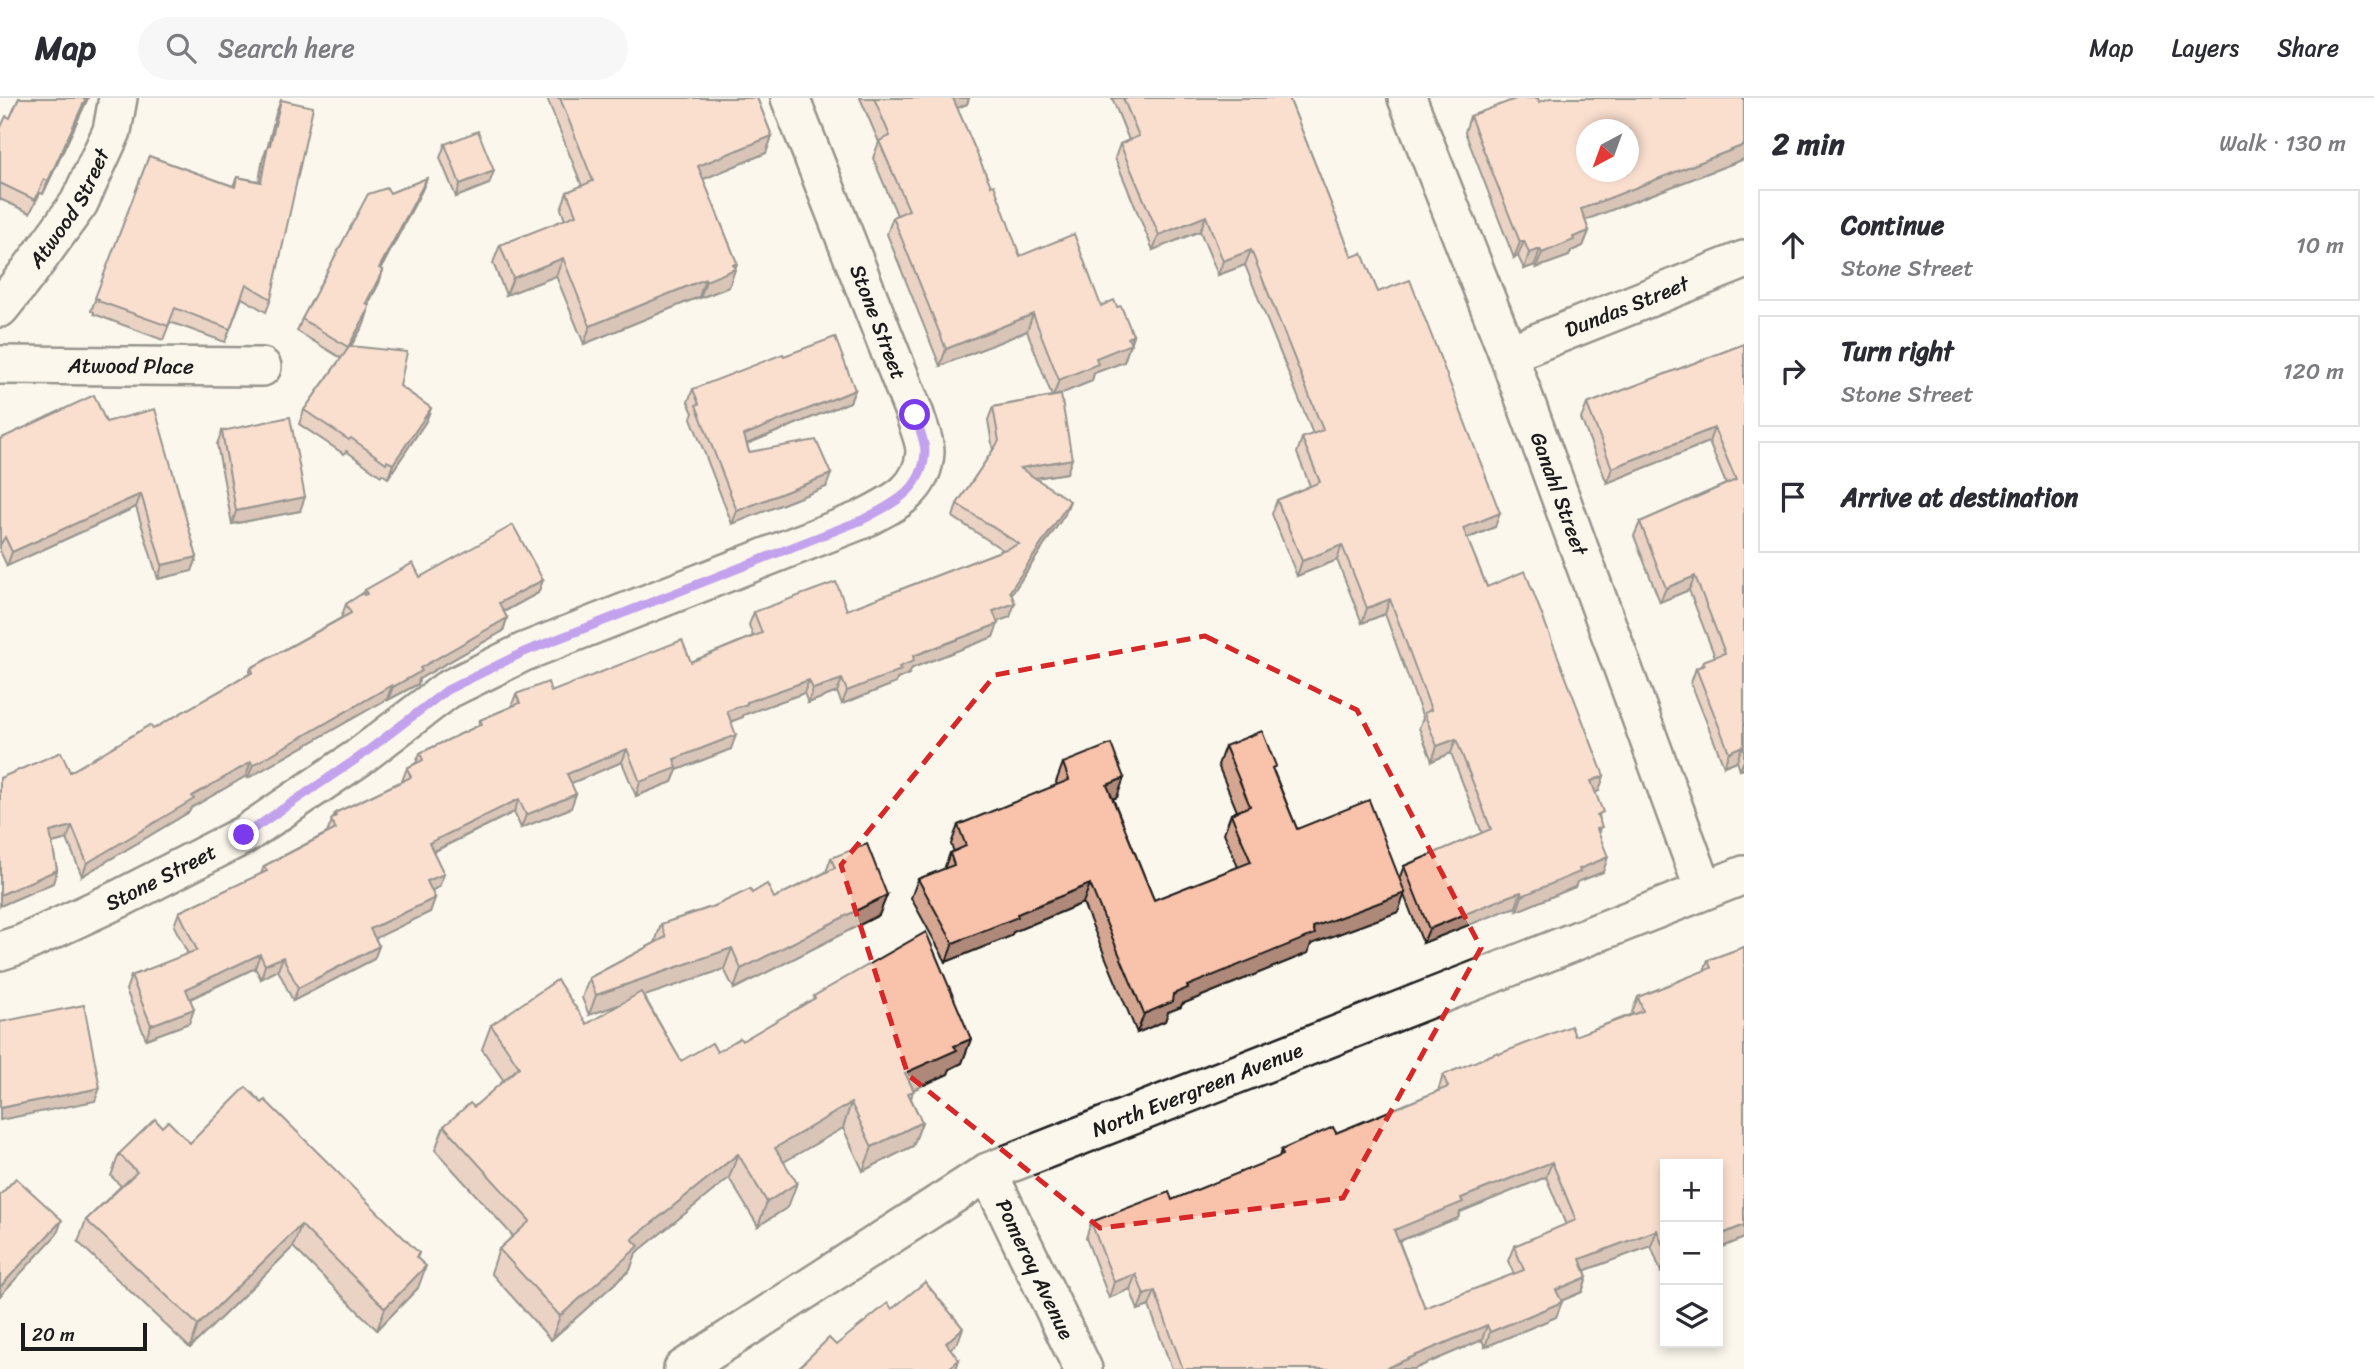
<!DOCTYPE html>
<html lang="en">
<head>
<meta charset="utf-8">
<style>
	:root { --surface:#fff; --page:#f7f7f7; --text:#2b2b33; --muted:#7c7c81; --line:#e1e1e2 }
	body { margin:0; font-family:Sriracha,sans-serif; background:var(--page); color:var(--text) }
	.controls { position:absolute; right:21px; bottom:21px; display:grid; overflow:hidden; border-radius:0px; box-shadow:0 4px 10px #0003 }
	.controls button { width:63px; height:63px; display:grid; place-items:center; padding:0; border:0; border-bottom:2px solid var(--line); background:var(--surface); color:var(--text); font:35px sans-serif }
	.compass { position:absolute; left:1576px; top:21px; width:63px; height:63px; border-radius:50%; background:var(--surface); box-shadow:0 4px 10px #0003; rotate:221deg }
	.scale { position:absolute; left:21px; bottom:18px; width:126px; box-sizing:border-box; padding-left:7px; border:4px solid #1c1c1c; border-top:0; font-size:19px; line-height:24px; white-space:nowrap; color:#1c1c1c; -webkit-text-stroke:5px #fbf7ec; paint-order:stroke }
	.stop { position:absolute; width:21px; height:21px; margin:-16px; border:5px solid #7c3aed; border-radius:50%; background:#fff }
	.stop.end { background:#7c3aed; border-color:#fff; box-shadow:0 2px 7px #0008 }
	.list { margin:0; padding:0; list-style:none }
	h2 { display:flex; justify-content:space-between; align-items:center; height:91px; margin:0; padding:0 28px; font-size:30px }
	h2 small { font-size:23px; font-weight:400; color:var(--muted) }
	.list li { display:grid; grid-template-columns:46px 1fr auto; gap:21px; align-items:center; box-sizing:border-box; height:112px; margin:0 14px 14px; padding:0 14px; border:2px solid var(--line); border-radius:0px }
	.list b { display:block; font-size:26px; white-space:nowrap }
	.list p { margin:0; font-size:23px; white-space:nowrap; color:var(--muted) }
	.list em { font-size:23px; font-style:normal; color:var(--muted) }
	.icon { flex:none; width:38px; height:38px; fill:none; stroke:currentColor; stroke-width:2; stroke-linecap:round; stroke-linejoin:round }
	.map { position:relative; flex:none; width:1744px; height:1271px; overflow:hidden }
	header { display:flex; align-items:center; gap:42px; box-sizing:border-box; height:98px; padding:0 35px; background:var(--surface); border-bottom:2px solid var(--line) }
	header strong { font-size:33px }
	nav { display:flex; gap:38px; margin-inline-start:auto; font-size:24px }
	.search { width:490px; height:63px; background:var(--page); display:flex; align-items:center; gap:18px; box-sizing:border-box; padding:0 24px; border-radius:38px; color:var(--muted); font-size:26px }
	main { display:flex }
	aside { flex:1; background:var(--surface) }
	.map>svg:first-child { display:block }
	.lines { fill:none; stroke-linecap:round; stroke-linejoin:round }
	.street-casing { stroke:#1c1c1c; stroke-width:42 }
	.street { stroke:#fbf7ec; stroke-width:37 }
	.wall { fill:#d5a793; stroke:#1c1c1c; stroke-width:2; fill-rule:evenodd }
	.shaded-wall { fill:#ae8878; stroke:#1c1c1c; stroke-width:2 }
	.building { fill:#f8c2ab; stroke:#1c1c1c; stroke-width:2; fill-rule:evenodd }
	.route { stroke:#7c3aed; stroke-width:9 }
	.marked { fill:none; stroke:#d62828; stroke-width:5; stroke-dasharray:14 9; stroke-linejoin:round }
	.labels { text-anchor:middle; dominant-baseline:central; stroke-width:5; stroke-linejoin:round; paint-order:stroke }
	.street-label { font-size:21px; fill:#1c1c1c; stroke:#fbf7ec }
</style>
</head>
<body>
<header>
<strong>Map</strong>
<div class="search"><svg class="icon" aria-label="search" viewBox="0 0 24 24"><circle cx="10" cy="10" r="6"/><path d="M15 15l6 6"/></svg>Search here</div>
<nav><a>Map</a><a>Layers</a><a>Share</a></nav>
</header>
<main>
<div class="map">
<svg width="1744" height="1271" viewBox="0 0 1744 1271">
	<rect width="100%" height="100%" fill="#fbf7ec"/>
	<filter id="ink" filterUnits="userSpaceOnUse"><feTurbulence type="fractalNoise" baseFrequency=".0143" numOctaves="2"/><feDisplacementMap in="SourceGraphic" scale="14" xChannelSelector="R" yChannelSelector="G"/><feConvolveMatrix kernelMatrix="1 2 1 2 8 2 1 2 1" color-interpolation-filters="sRGB"/></filter>
	<g filter="url(#ink)">
		<g class="lines">
			<defs>
				<g id="street">
					<path id="s1" d="M1407 0 1508 256 1704 792"/>
					<path id="s2" d="M0 210 28 175 79 105 112 33 118 0"/>
					<path id="s3" d="M1508 256 1744 162"/>
					<path id="s4" d="M0 267 262 269"/>
					<path id="s5" d="M0 853 22 846 121 800 244 737 358 660 447 592 524 554 861 422C892 406 923 393 925 354 925 342 918 328 915 317L790 0"/>
					<path id="s6" d="M988 1074 1083 1271"/>
					<path id="s7" d="M683 1271 988 1074 1744 777"/>
				</g>
			</defs>
			<use href="#street" class="street-casing"/>
			<use href="#street" class="street"/>
		</g>
		<g class="wall">
			<polygon points="19,0 88,0 43,96 40,95 30,115 0,101 0,31 10,20"/>
			<polygon points="547,0 757,0 772,38 766,55 703,81 737,165 729,189 700,200 699,199 584,246 556,178 506,197 493,165 500,147 565,122 561,111 567,94 582,88"/>
			<polygon points="860,0 969,0 967,6 957,10 1020,158 1101,208 1117,209 1133,237 1124,264 1094,275 1092,283 1057,297 1067,375 1035,380 1065,416 1011,497 1010,519 997,523 993,539 912,570 909,576 897,581 896,585 842,606 837,594 808,605 804,595 743,617 743,619 731,623 731,651 677,672 672,684 636,698 622,664 571,685 571,710 521,730 514,714 433,754 444,776 439,789 431,792 435,800 430,814 375,840 379,848 374,861 293,903 278,872 261,881 255,870 190,901 194,911 189,925 146,941 126,892 131,878 188,856 174,828 179,814 261,776 264,768 327,735 335,715 402,683 407,670 416,665 420,655 478,628 480,622 511,609 516,596 551,594 691,564 753,538 749,527 754,514 847,512 1003,452 953,419 957,406 993,352 988,322 993,309 1052,298 1027,233 940,268 887,136 893,119 897,117 873,60 879,44"/>
			<polygon points="1112,0 1289,0 1352,159 1378,194 1495,429 1467,441 1487,489 1599,693 1595,694 1600,722 1599,737 1603,774 1577,784 1575,789 1517,813 1516,809 1504,813 1423,845 1404,797 1398,814 1311,846 1308,855 1182,906 1181,909 1168,914 1165,923 1137,935 1083,805 1013,834 1011,838 946,864 911,800 918,781 944,771 950,755 954,754 951,746 958,727 1057,687 1056,684 1063,665 1117,699 1113,701 1154,802 1238,769 1224,735 1231,716 1237,713 1218,667 1225,648 1274,674 1297,731 1399,781 1404,768 1482,735 1451,655 1432,663 1419,630 1423,620 1385,516 1362,525 1337,462 1297,478 1272,416 1277,402 1310,388 1297,355 1302,340 1313,336 1245,167 1218,177 1200,133 1153,152 1115,60 1120,46 1129,42"/>
			<polygon points="1744,0 1744,61 1585,122 1589,133 1583,148 1571,153 1569,158 1536,170 1535,167 1524,171 1518,158 1514,160 1465,34 1470,18 1539,4"/>
			<polygon points="281,2 271,201 266,214 242,200 225,244 170,224 163,242 94,216 94,214 91,213 149,58 233,88 237,79 259,83 263,60 268,47 276,15"/>
			<polygon points="445,46 489,86 456,99 440,60"/>
			<polygon points="427,80 422,92 381,171 383,172 379,185 368,206 368,213 364,226 351,248 400,288 431,310 426,323 388,380 382,376 381,378 346,353 344,356 299,326 304,312 341,260 297,233 302,221 390,95"/>
			<polygon points="1744,246 1744,671 1740,672 1737,663 1724,668 1691,585 1696,570 1701,568 1703,563 1715,559 1689,492 1660,504 1634,438 1640,424 1726,386 1709,344 1607,385 1581,321 1587,306"/>
			<polygon points="693,291 855,292 850,304 747,346 749,354 826,389 732,426 691,320 693,315 688,304"/>
			<polygon points="106,324 197,459 192,473 158,481 136,409 7,468 0,453 0,341"/>
			<polygon points="222,333 300,413 232,426 217,346"/>
			<polygon points="420,479 543,482 538,495 504,514 507,520 503,533 419,581 418,586 388,602 387,601 248,680 246,678 191,710 189,714 82,778 67,741 52,745 57,772 53,785 0,808 0,680 70,674 153,631 249,576 251,570 341,520 346,506 363,496 365,492"/>
			<polygon points="831,760 887,797 879,817 734,891 724,871 644,898 681,963 717,954 742,943 813,902 814,898 971,941 962,965 950,971 948,976 913,992 911,1001 922,1024 913,1048 863,1073 843,1030 783,1064 788,1109 758,1128 729,1080 636,1155 630,1172 551,1242 491,1175 499,1151 513,1138 435,1052 444,1028 474,1009 504,983 482,951 491,927 587,926 621,906 589,917 582,900 589,880 655,845 661,826 752,795 774,800 826,774"/>
			<path d="M1744 849V1140L1718 1151V1066H1665V1172L1661 1174 1651 1148 1585 1172 1587 1179 1582 1194 1561 1203 1556 1219 1485 1249 1482 1242 1414 1271H1172L1149 1208 1138 1212 1130 1191 1109 1200 1086 1140 1091 1124 1172 1102 1279 1059 1281 1052 1336 1035 1375 1019 1438 993 1443 977 1499 956 1575 938 1633 916 1632 914 1638 899 1704 873 1708 862ZM1546 1079 1566 1127 1514 1148 1508 1163 1514 1176 1425 1210 1399 1143 1458 1120 1460 1114Z"/>
			<polygon points="162,1029 190,1045 419,1155 417,1160 418,1190 377,1232 293,1149 190,1250 78,1144 86,1122 121,1088 111,1078 119,1056"/>
		</g>
		<g class="shaded-wall">
			<polygon points="86,0 88,0 43,96 48,83"/>
			<polygon points="951,0 969,0 967,6 946,15"/>
			<polygon points="772,38 766,55 692,86 698,68"/>
			<polygon points="1744,47 1744,61 1575,126 1581,111"/>
			<polygon points="494,73 489,86 456,99 460,86"/>
			<polygon points="427,80 422,92 374,183 379,170"/>
			<polygon points="1206,118 1200,133 1153,152 1159,137"/>
			<polygon points="1589,133 1583,148 1571,153 1569,158 1536,170 1542,155 1573,139"/>
			<polygon points="1524,143 1518,158 1514,160 1520,144"/>
			<polygon points="1540,151 1535,167 1524,171 1529,155"/>
			<polygon points="1251,152 1245,167 1218,177 1223,163"/>
			<polygon points="563,160 556,178 506,197 513,180"/>
			<polygon points="737,165 729,189 700,200 706,183"/>
			<polygon points="383,172 379,185 362,218 366,205"/>
			<polygon points="705,181 699,199 584,246 590,228"/>
			<polygon points="368,213 364,226 343,261 348,249"/>
			<polygon points="1033,216 1027,233 940,268 946,251"/>
			<polygon points="1133,237 1124,264 1094,275 1092,283 1053,299 1059,282"/>
			<polygon points="855,292 850,304 739,349 744,337"/>
			<polygon points="431,310 426,323 388,380 393,366"/>
			<polygon points="1714,330 1709,344 1607,385 1612,370"/>
			<polygon points="1072,361 1067,375 1015,383 1020,370"/>
			<polygon points="831,376 826,389 732,426 737,413"/>
			<polygon points="141,396 136,409 7,468 12,454"/>
			<polygon points="305,399 300,413 232,426 236,413"/>
			<polygon points="1070,403 1065,416 1005,506 1010,493"/>
			<polygon points="1500,415 1495,429 1458,444 1463,430"/>
			<polygon points="1342,447 1337,462 1297,478 1302,463"/>
			<polygon points="197,459 192,473 158,481 162,467"/>
			<polygon points="1695,478 1689,492 1660,504 1666,490"/>
			<polygon points="543,482 538,495 494,519 499,505"/>
			<polygon points="1390,501 1385,516 1362,525 1367,510"/>
			<polygon points="1015,505 1010,519 988,527 993,513"/>
			<polygon points="507,520 503,533 419,581 418,586 388,602 393,589 420,570"/>
			<polygon points="998,526 993,539 912,570 909,576 897,581 896,585 842,606 847,593 899,569 913,558"/>
			<polygon points="842,581 837,594 808,605 813,591"/>
			<polygon points="809,582 804,595 743,617 743,619 722,627 727,613 747,604"/>
			<polygon points="392,587 387,601 248,680 253,667"/>
			<polygon points="736,637 731,651 677,672 672,684 636,698 640,684 674,661"/>
			<polygon points="1456,641 1451,655 1432,663 1437,648"/>
			<polygon points="1742,648 1737,663 1724,668 1729,654"/>
			<polygon points="627,651 622,664 562,689 567,676"/>
			<polygon points="1744,662 1744,671 1740,672"/>
			<polygon points="251,664 246,678 191,710 189,714 82,778 87,765 192,698"/>
			<polygon points="1604,678 1599,693 1585,698 1591,683"/>
			<polygon points="1124,680 1117,699 1100,706 1107,687"/>
			<polygon points="576,696 571,710 521,730 526,717"/>
			<polygon points="519,701 514,714 424,758 429,745"/>
			<polygon points="72,728 67,741 45,747 50,734"/>
			<polygon points="1608,759 1603,774 1577,784 1575,789 1517,813 1522,798 1579,771"/>
			<polygon points="57,772 53,785 0,808 0,797"/>
			<polygon points="444,776 439,789 422,797 427,783"/>
			<polygon points="1090,786 1083,805 1013,834 1011,838 946,864 953,845 1017,816"/>
			<polygon points="1521,794 1516,809 1504,813 1423,845 1429,831 1509,798"/>
			<polygon points="1405,795 1398,814 1311,846 1308,855 1182,906 1181,909 1168,914 1165,923 1137,935 1144,916 1187,888 1313,829"/>
			<polygon points="887,797 879,817 734,891 741,871"/>
			<polygon points="435,800 430,814 366,845 370,831"/>
			<polygon points="379,848 374,861 293,903 298,890"/>
			<polygon points="732,850 724,871 589,917 596,897"/>
			<polygon points="260,856 255,870 181,905 186,891"/>
			<polygon points="283,859 278,872 261,881 265,867"/>
			<polygon points="194,911 189,925 146,941 151,927"/>
			<polygon points="971,941 962,965 950,971 948,976 897,999 905,975 954,948"/>
			<polygon points="100,990 95,1003 0,1022 0,1010"/>
			<polygon points="851,1005 843,1030 766,1074 775,1050"/>
			<polygon points="922,1024 913,1048 863,1073 872,1049"/>
			<polygon points="738,1056 729,1080 636,1155 630,1172 551,1242 560,1218 632,1141"/>
			<polygon points="1552,1064 1546,1079 1460,1114 1458,1120 1389,1147 1394,1132 1461,1100"/>
			<polygon points="797,1085 788,1109 758,1128 767,1104"/>
			<polygon points="62,1122 57,1136 0,1198 0,1189"/>
			<polygon points="301,1127 293,1149 190,1250 198,1227"/>
			<polygon points="1744,1127 1744,1140 1718,1151 1718,1138"/>
			<polygon points="1657,1132 1651,1148 1575,1176 1580,1161"/>
			<polygon points="1665,1163 1665,1172 1661,1174"/>
			<polygon points="426,1168 418,1190 377,1232 385,1210"/>
			<polygon points="1136,1176 1130,1191 1109,1200 1114,1184"/>
			<polygon points="1587,1179 1582,1194 1551,1207 1556,1192"/>
			<polygon points="1155,1193 1149,1208 1138,1212 1144,1197"/>
			<polygon points="1562,1204 1556,1219 1485,1249 1490,1234"/>
			<polygon points="1487,1227 1482,1242 1414,1271 1384,1271"/>
			<polygon points="963,1230 958,1244 941,1259 946,1245"/>
			<polygon points="959,1262 956,1271 948,1271"/>
		</g>
		<g class="building">
			<polygon points="19,0 86,0 48,83 44,81 35,102 0,85 0,31 6,18 10,20"/>
			<polygon points="560,0 757,0 772,38 698,68 737,165 733,167 735,171 706,183 705,181 590,228 563,160 513,180 500,147 576,117 567,94 593,83"/>
			<polygon points="874,0 953,0 991,88 994,87 1020,158 1074,136 1101,208 1114,202 1117,209 1121,208 1133,237 1128,240 1131,246 1096,260 1098,266 1059,282 1033,216 946,251 893,119 909,112 879,43 890,38"/>
			<polygon points="1123,0 1289,0 1352,159 1362,155 1378,194 1410,182 1500,415 1463,430 1487,489 1525,473 1604,678 1591,683 1603,714 1597,717 1602,729 1597,731 1608,759 1579,771 1580,774 1522,798 1521,794 1509,798 1429,831 1404,768 1491,731 1456,641 1437,648 1424,615 1431,612 1390,501 1367,510 1342,447 1302,463 1277,402 1320,384 1302,340 1323,332 1251,152 1223,163 1206,118 1159,137 1120,46 1139,38"/>
			<path d="M1518 0H1538L1539 4 1550 0H1744V47L1581 111 1589 133 1573 139 1574 142 1542 155 1540 151 1529 155 1524 143 1520 144 1470 18ZM1586 32H1628V74H1586Z"/>
			<polygon points="281,2 313,9 271,201 246,186 230,231 175,210 168,228 98,203 99,201 95,200 149,58 235,89 237,79 261,84 268,47 270,47"/>
			<polygon points="478,33 494,73 460,86 445,46"/>
			<polygon points="427,80 379,170 383,172 366,205 369,207 368,213 348,249 302,221 368,96 387,90 390,95"/>
			<polygon points="835,239 855,292 744,337 749,354 816,342 831,376 737,413 696,307 699,306 693,291 783,256 784,258"/>
			<polygon points="1744,246 1744,653 1742,648 1729,654 1696,570 1705,567 1703,563 1725,555 1695,478 1666,490 1640,424 1736,382 1714,330 1612,370 1587,306"/>
			<polygon points="350,248 407,254 400,288 431,310 393,366 387,363 386,365 351,340 349,342 304,312"/>
			<polygon points="94,297 106,324 155,311 197,459 162,467 141,396 12,454 5,439 0,447 0,341"/>
			<polygon points="1061,297 1072,361 1020,370 1070,403 1010,493 1015,505 993,513 998,526 913,558 914,563 899,569 901,572 847,593 842,581 813,591 809,582 747,604 747,606 727,613 736,637 674,661 677,670 640,684 627,651 567,676 576,696 526,717 519,701 429,745 444,776 427,783 435,800 370,831 379,848 298,890 283,859 265,867 260,856 186,891 194,911 151,927 131,878 197,852 179,814 267,773 264,768 336,731 331,722 336,718 335,715 411,679 407,670 423,662 420,655 482,626 480,622 520,605 516,596 548,584 551,594 682,542 691,564 762,535 754,514 836,484 847,512 1019,446 957,406 999,343 993,309"/>
			<polygon points="290,319 305,399 236,413 222,333"/>
			<polygon points="513,427 543,482 499,505 507,520 420,570 422,573 393,589 392,587 253,667 251,664 192,698 194,701 87,765 72,728 50,734 57,772 0,797 0,680 61,654 70,674 150,627 153,631 253,574 251,570 351,515 346,506 363,495 364,497 367,496 365,492 413,465 420,479"/>
			<polygon points="1262,633 1276,668 1272,670 1297,731 1369,702 1405,795 1313,829 1315,836 1187,888 1188,890 1173,896 1172,904 1144,916 1090,786 1017,816 1018,819 953,845 918,781 954,767 950,755 966,748 958,727 1069,682 1063,665 1111,646 1124,680 1107,687 1154,802 1251,764 1231,716 1250,708 1225,648"/>
			<polygon points="867,746 887,797 741,871 732,850 596,897 589,880 666,839 661,826 715,808 750,791 752,795 767,786 774,800 835,770 831,760"/>
			<polygon points="926,834 971,941 954,948 957,952 905,975 914,993 908,995 922,1024 872,1049 851,1005 775,1050 797,1085 767,1104 738,1056 632,1141 639,1148 560,1218 499,1151 530,1123 444,1028 470,1005 474,1009 519,969 491,927 557,882 587,926 641,894 681,963 712,945 717,954 740,940 742,943 815,900 814,898"/>
			<path d="M1744 849V1127L1718 1138V1066H1665V1154L1657 1132 1580 1161 1587 1179 1556 1192 1562 1204 1490 1234 1487 1227 1384 1271H1183L1155 1193 1144 1197 1136 1176 1114 1184 1091 1124 1169 1094 1172 1102 1283 1057 1281 1052 1333 1029 1336 1035 1375 1019 1448 989 1443 977 1498 954 1499 956 1571 928 1575 938 1643 913 1638 899 1711 870 1708 862ZM1552 1064 1576 1122 1514 1148 1524 1172 1425 1210 1394 1132 1463 1104 1461 1100Z"/>
			<polygon points="84,907 100,990 0,1010 0,924"/>
			<polygon points="246,989 262,1005 265,1002 419,1155 416,1159 426,1168 385,1210 301,1127 198,1227 86,1122 137,1074 119,1056 155,1021 162,1029 168,1023 190,1045"/>
			<polygon points="16,1080 62,1122 0,1189 0,1097"/>
			<polygon points="925,1184 963,1230 946,1245 959,1262 948,1271 797,1271 829,1240 836,1247 888,1205 892,1211"/>
		</g>
	</g>
	<g class="lines" filter="url(#ink)">
		<path class="route" d="M244 737 358 660 447 592 524 554 862 422C892 406 923 393 925 354 925 342 918 328 915 317"/>
	</g>
	<path d="M0 0H1744V1271H0ZM1205 538 1357 612 1481 850 1343 1100 1100 1130 908 977 841 767 995 577Z" fill="#fbf7ec" fill-opacity=".55" fill-rule="evenodd"/>
	<path class="marked" d="M1205 538 1357 612 1481 850 1343 1100 1100 1130 908 977 841 767 995 577Z"/>
	<g class="labels">
		<g class="street-label">
			<text stroke="none"><textPath href="#s2" startOffset="122">Atwood Street</textPath></text>
			<text stroke="none"><textPath href="#s3" startOffset="128">Dundas Street</textPath></text>
			<text transform="translate(878 224) rotate(69)">Stone Street</text>
			<text stroke="none"><textPath href="#s4" startOffset="131">Atwood Place</textPath></text>
			<text stroke="none"><textPath href="#s1" startOffset="424">Ganahl Street</textPath></text>
			<text stroke="none"><textPath href="#s5" startOffset="177">Stone Street</textPath></text>
			<text stroke="none"><textPath href="#s7" startOffset="588">North Evergreen Avenue</textPath></text>
			<text stroke="none"><textPath href="#s6" startOffset="108">Pomeroy Avenue</textPath></text>
		</g>
	</g>
</svg>
<div class="controls">
<button>+</button>
<button>−</button>
<button><svg class="icon" aria-label="layers" viewBox="0 0 24 24"><path d="M12 4l9 5-9 5-9-5zM3 14l9 5 9-5"/></svg></button>
</div>
<svg class="compass" viewBox="-18 -18 36 36"><path d="M0-13l5 13h-10z" fill="#e53935"/><path d="M0 13l5-13h-10z" fill="#7c7c81"/></svg>
<div class="scale">20 m</div>
<div class="stop" style="left:915px;top:317px"></div>
<div class="stop end" style="left:244px;top:737px"></div>
</div>
<aside>
<h2>2 min<small>Walk · 130 m</small></h2>
<ul class="list">
<li><svg class="icon" aria-label="ahead" viewBox="0 0 24 24"><path d="M12 20V5M6 11l6-6 6 6"/></svg><div><b>Continue</b><p>Stone Street</p></div><em>10 m</em></li>
<li><svg class="icon" aria-label="right" viewBox="0 0 24 24"><path d="M7 20v-9h11M14 6l5 5-5 5"/></svg><div><b>Turn right</b><p>Stone Street</p></div><em>120 m</em></li>
<li><svg class="icon" aria-label="arrive" viewBox="0 0 24 24"><path d="M6 21V4h12l-3 4 3 4H6"/></svg><div><b>Arrive at destination</b></div></li>
</ul>
</aside>
</main>
</body>
</html>
